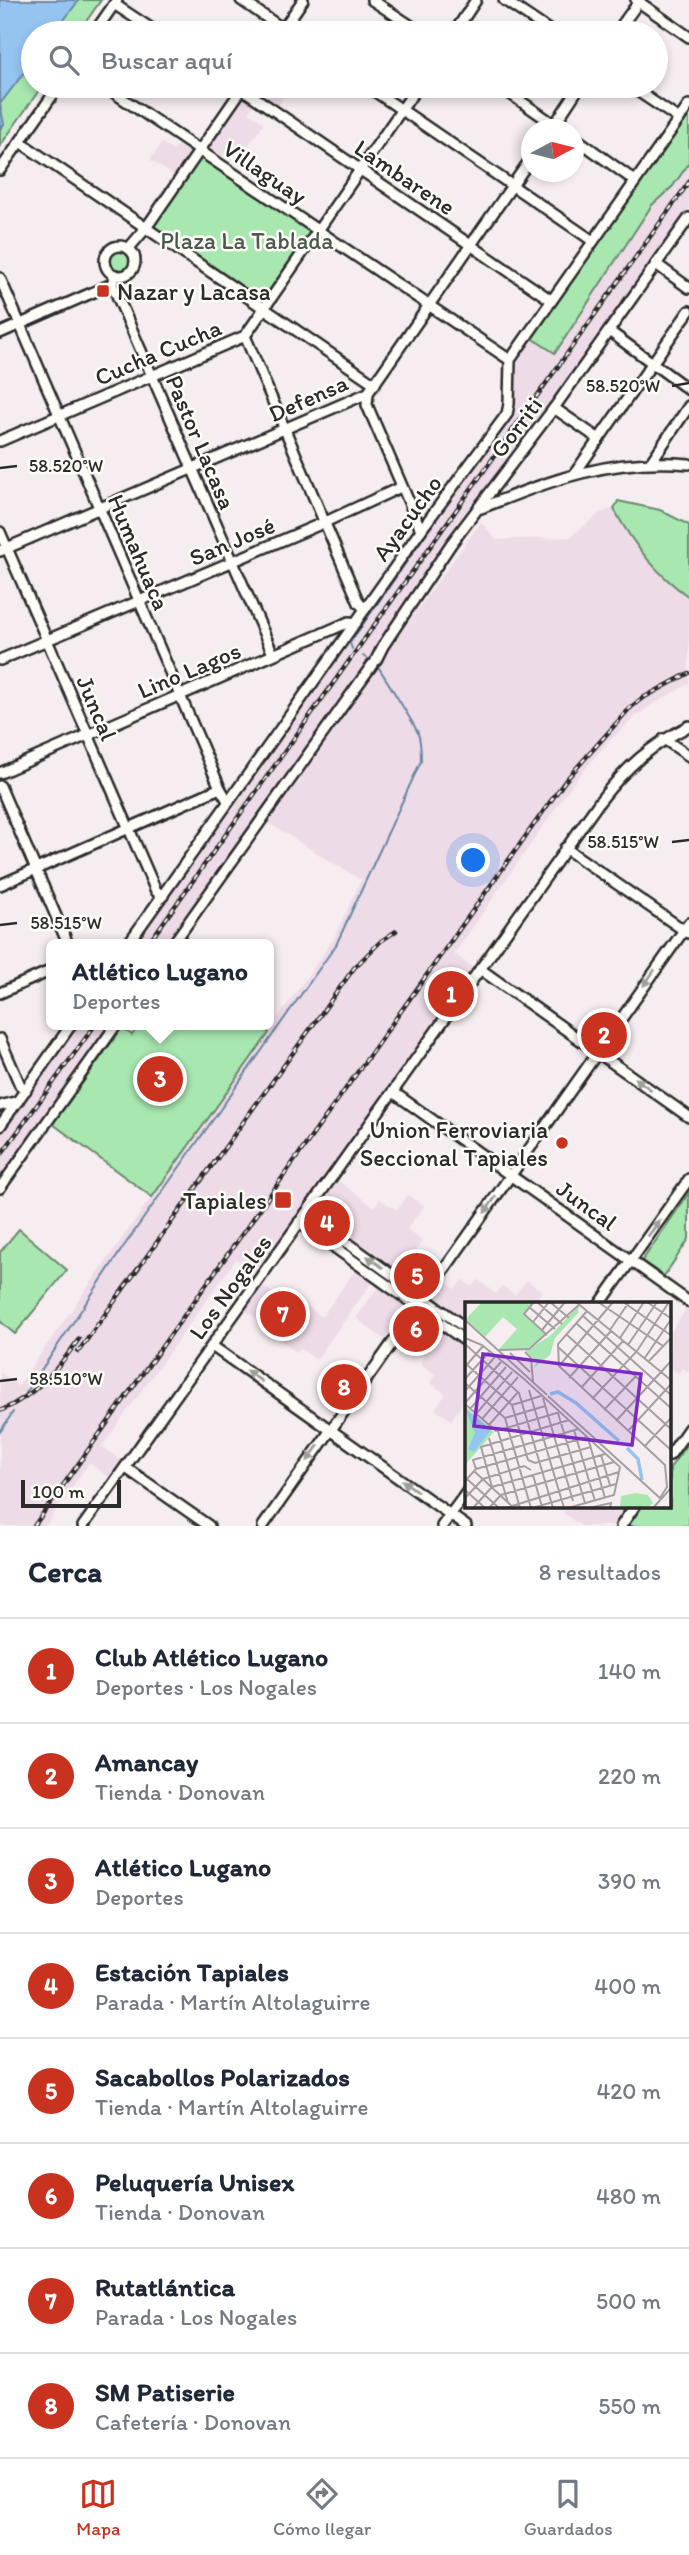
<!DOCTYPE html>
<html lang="es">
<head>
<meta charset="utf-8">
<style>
	:root { --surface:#fff; --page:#f2f2f3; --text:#1f2937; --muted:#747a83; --line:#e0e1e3; --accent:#c8321e }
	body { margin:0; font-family:Itim,sans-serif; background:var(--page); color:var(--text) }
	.compass { position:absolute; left:521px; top:119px; width:63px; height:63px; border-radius:50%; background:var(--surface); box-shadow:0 4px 10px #0003; rotate:83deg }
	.scale { position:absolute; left:21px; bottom:18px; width:100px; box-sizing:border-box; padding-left:7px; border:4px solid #2b2b2b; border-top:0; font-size:19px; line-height:24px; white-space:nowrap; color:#2b2b2b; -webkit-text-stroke:5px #fdfcf7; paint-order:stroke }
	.you { position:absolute; left:474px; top:861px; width:24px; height:24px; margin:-18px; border:5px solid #fff; border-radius:50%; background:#1a73e8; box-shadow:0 0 0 10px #1a73e833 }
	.badge { display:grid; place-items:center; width:46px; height:46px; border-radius:50%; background:var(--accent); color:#fff; font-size:23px; font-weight:700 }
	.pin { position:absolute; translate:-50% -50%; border:4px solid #fff; box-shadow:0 2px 7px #0006 }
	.popup { position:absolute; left:46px; top:939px; width:228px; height:91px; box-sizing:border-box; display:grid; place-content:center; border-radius:10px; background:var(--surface); filter:drop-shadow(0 2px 5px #0005); font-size:23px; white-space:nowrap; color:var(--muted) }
	.popup b { font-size:26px; color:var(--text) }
	.popup::after { content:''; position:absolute; left:50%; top:100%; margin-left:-14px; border:14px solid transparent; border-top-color:var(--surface) }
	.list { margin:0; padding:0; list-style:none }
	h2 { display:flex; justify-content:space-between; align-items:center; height:91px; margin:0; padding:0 28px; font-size:30px }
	h2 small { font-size:23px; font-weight:400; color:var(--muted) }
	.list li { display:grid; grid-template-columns:46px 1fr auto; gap:21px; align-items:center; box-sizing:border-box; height:105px; padding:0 28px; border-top:2px solid var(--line) }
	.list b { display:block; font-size:26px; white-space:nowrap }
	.list p { margin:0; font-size:23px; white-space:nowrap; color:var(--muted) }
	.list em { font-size:23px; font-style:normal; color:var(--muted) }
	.icon { flex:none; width:38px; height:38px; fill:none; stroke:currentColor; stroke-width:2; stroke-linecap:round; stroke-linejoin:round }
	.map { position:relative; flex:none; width:689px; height:1526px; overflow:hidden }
	.search { position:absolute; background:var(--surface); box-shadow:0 4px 10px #0003; left:21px; right:21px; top:21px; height:77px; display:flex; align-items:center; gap:18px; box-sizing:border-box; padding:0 24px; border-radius:38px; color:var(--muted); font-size:26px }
	.sheet { height:931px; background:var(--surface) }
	nav { display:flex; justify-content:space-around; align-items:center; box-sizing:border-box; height:98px; border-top:2px solid var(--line); background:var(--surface); font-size:19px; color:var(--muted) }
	nav a { display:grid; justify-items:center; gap:4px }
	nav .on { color:var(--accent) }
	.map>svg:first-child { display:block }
	.built { fill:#eddbe8 }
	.green { fill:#a8e8b0; stroke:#6a8a6e; stroke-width:2 }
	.water { fill:#95c4f0; stroke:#6b87a1; stroke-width:2 }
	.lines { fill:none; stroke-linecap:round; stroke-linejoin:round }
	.stream { stroke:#6b87a1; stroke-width:2 }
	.minor-casing { stroke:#2b2b2b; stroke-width:14 }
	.minor { stroke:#fdfcf7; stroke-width:9 }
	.rail-casing { stroke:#2b2b2b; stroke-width:4.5 }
	.rail { stroke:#fdfcf7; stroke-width:2; stroke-dasharray:5; stroke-linecap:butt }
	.oneway { fill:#9e9e9b }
	.ticks { fill:none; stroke:#2b2b2b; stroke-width:2.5 }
	.poi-dot { fill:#c8321e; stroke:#fdfcf7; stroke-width:2.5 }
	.labels { text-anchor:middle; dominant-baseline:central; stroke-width:5; stroke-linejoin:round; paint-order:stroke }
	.street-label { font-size:24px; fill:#2b2b2b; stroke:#fdfcf7 }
	.park-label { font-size:24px; fill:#4a5a4c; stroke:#fdfcf7 }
	.poi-label { font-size:24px; fill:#2b2b2b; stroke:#fdfcf7; text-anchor:end }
	.inset-river { fill:none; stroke:#95c4f0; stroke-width:3.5 }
	.inset-road { fill:none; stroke:#a59fa1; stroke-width:2 }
	.view { fill:#7b2cbf; fill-opacity:0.15; stroke:#7b2cbf; stroke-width:3.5 }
	.inset-edge { fill:none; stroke:#2b2b2b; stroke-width:3.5 }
	.ticks-label { font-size:18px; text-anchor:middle; fill:#2b2b2b; stroke:#fdfcf7; stroke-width:5; stroke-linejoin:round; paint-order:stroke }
</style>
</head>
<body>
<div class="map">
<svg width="689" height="1526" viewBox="0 0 689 1526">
	<rect width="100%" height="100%" fill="#f6edf0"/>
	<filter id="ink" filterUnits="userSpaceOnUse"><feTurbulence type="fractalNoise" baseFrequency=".0143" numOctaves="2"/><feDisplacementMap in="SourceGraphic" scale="14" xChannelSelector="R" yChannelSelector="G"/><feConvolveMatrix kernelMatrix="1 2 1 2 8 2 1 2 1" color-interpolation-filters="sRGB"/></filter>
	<g filter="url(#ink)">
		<g class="built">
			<polygon points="248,86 291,86 275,109 248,90"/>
			<polygon points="243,95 255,103 249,112 264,123 241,156 228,148 220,160 206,150 206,146"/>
			<polygon points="180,141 193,151 193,153 176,177 150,160 162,143 173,151"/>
			<polygon points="689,163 689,210 376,652 168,944 133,944 516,409 514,364 530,337 555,353 652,204 673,186"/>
			<polygon points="614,509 626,532 642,554 658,572 689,597 689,684 651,705 635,717 606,744 571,786 454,954 475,969 256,1273 236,1259 102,1446 123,1462 111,1479 89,1463 45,1526 0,1526 0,1372 18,1386 333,940 361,880 265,821 481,522 496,540 570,537 600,513"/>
			<polygon points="76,1025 111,1025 0,1182 0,1132"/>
			<polygon points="333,1177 374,1207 380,1199 397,1210 408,1195 424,1206 407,1229 422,1241 416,1250 424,1256 417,1265 434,1277 425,1289 421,1290 312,1213 312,1208"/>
			<polygon points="356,1269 373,1281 316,1360 300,1348 296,1352 280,1340 282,1337 245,1310 263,1286 291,1307 297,1299 322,1317"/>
			<polygon points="440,1278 455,1289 462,1280 472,1287 478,1280 496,1294 502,1286 515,1295 527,1280 542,1291 534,1304 467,1304 467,1324 431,1299 430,1295"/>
			<polygon points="378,1287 404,1305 405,1309 384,1339 356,1318"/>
			<polygon points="686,1309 689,1311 689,1372 682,1368 678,1373 670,1367 670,1333"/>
			<polygon points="418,1313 420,1313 467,1345 467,1397 451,1420 435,1409 446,1394 430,1383 435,1374 420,1363 424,1356 410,1346 416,1338 406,1330"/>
			<polygon points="568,1507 629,1507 615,1526 581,1526 563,1513"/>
		</g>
		<g class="green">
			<polygon points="0,0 101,0 78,33 33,33 33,86 42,86 0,146"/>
			<polygon points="689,108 689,163 673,186 652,205 555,353 530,337"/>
			<polygon points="201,158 308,229 310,232 263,299 258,299 154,228 153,225 196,160"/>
			<circle cx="121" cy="260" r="12"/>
			<path d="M618 501 660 510 689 525V597C656 574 633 545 614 509Z"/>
			<polygon points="139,1025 258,1025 269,1033 152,1197 53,1124 122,1028 132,1035"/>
			<polygon points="689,1193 689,1239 664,1276 642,1261"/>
			<polygon points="19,1229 67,1270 15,1334 0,1321 0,1252"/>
			<polygon points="689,1441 689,1526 628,1526 642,1507 670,1507 670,1468"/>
		</g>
		<polygon class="water" points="0,0 79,0 54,33 33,33 33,61 0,104 4,124 0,130"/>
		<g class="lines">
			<g class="stream">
				<polyline points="352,649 350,643 435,521"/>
				<polyline points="363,656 371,661"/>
				<path d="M26 1393 124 1246 336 945 421 761C421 752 421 742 418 733 415 726 379 667 376 664"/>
				<polyline points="0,1432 13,1412"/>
			</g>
			<defs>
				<g id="minor">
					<polyline points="241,0 289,33"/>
					<polyline points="372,0 422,33"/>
					<polyline points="504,0 553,33"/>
					<polyline points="636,0 689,37"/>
					<polyline points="114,4 158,33"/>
					<polyline points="281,32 303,0"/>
					<polyline points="94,33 117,0"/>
					<polyline points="454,33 476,0"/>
					<polyline points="616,33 640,0"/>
					<polyline points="104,86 510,360"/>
					<polyline points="238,86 551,300"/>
					<polyline points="367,86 593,241"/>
					<polyline points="499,86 562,130"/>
					<polyline points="630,86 679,119"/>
					<polyline points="551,130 580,86"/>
					<polyline points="574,137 635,181"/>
					<polyline points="20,142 375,384"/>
					<polyline points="0,170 59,86"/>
					<circle cx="120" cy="261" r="15"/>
					<polyline points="129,248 146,228 244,86"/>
					<polyline points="656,264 689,288"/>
					<polyline points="0,278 220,788 228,801"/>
					<polyline points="112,284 273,654"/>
					<polyline points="609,331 689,390"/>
					<polyline points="0,333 112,284 116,275"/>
					<polyline points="245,336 359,603 365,609"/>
					<polyline points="368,393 367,405 421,530"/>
					<polyline points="554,408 599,439"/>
					<polyline points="0,441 245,336 418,86"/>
					<polyline points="651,462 689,406"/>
					<polyline points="575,473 689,311"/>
					<path d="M481 508C552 480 610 457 689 464"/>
					<polyline points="0,532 156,891 163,896"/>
					<polyline points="0,551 368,393 532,157"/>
					<polyline points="0,660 323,523 401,487"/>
					<polyline points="376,660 383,646 451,544 554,408 689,218"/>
					<polyline points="664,739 689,756"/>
					<polyline points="0,773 349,622 356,623"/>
					<polyline points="0,786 68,944"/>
					<polyline points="565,848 688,933"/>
					<polyline points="0,885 220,788"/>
					<polyline points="128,944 421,530 507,414 509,404 510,360 689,105"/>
					<polyline points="173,944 372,665"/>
					<polyline points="480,969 689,1117"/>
					<polyline points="0,993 52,970"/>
					<polyline points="0,1039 20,1085 26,1090"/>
					<polyline points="393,1092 689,1302"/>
					<polyline points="0,1106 18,1101"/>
					<polyline points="0,1126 71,1025"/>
					<polyline points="0,1188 116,1025"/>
					<polyline points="306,1213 467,1329"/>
					<polyline points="299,1222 467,1342"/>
					<polyline points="600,1304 689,1179"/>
					<polyline points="212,1346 466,1526"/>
					<polyline points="670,1455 689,1428"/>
					<polyline points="126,1468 209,1526"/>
					<path d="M83 1526 600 801C627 766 650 746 689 726"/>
					<polyline points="263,1526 689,923"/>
					<polyline points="442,1526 467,1492"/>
					<polyline points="621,1526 634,1507"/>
				</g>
			</defs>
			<use href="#minor" class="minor-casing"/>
			<use href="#minor" class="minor"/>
			<defs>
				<g id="rail">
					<polyline points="148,944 689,182"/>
					<polyline points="0,1156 95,1025"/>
					<polyline points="78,1352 354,968 381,941 396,931"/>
					<path d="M0 1411C36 1395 57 1370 79 1339"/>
					<polyline points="34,1526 565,781 629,709 641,699 689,673"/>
				</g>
			</defs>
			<use href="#rail" class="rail-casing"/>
			<use href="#rail" class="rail"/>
		</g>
		<defs><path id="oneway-solid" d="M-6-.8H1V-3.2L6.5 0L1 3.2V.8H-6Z" transform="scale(1.75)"/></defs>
		<g class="oneway">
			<use href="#oneway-solid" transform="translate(649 978) rotate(125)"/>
			<use href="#oneway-solid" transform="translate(643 1084) rotate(-144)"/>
			<use href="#oneway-solid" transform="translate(490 1205) rotate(125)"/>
			<use href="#oneway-solid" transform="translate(654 1228) rotate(-54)"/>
			<use href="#oneway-solid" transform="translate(375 1262) rotate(-144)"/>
			<use href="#oneway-solid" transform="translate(254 1376) rotate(-145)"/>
			<use href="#oneway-solid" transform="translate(313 1453) rotate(125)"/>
			<use href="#oneway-solid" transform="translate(410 1486) rotate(-144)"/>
		</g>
	</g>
	<path class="ticks" d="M672 386 689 383M0 468 17 466M672 842 689 840M0 925 17 923M0 1381 17 1379"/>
	<g class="poi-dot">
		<rect x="96" y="284" width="14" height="14" rx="3.5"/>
		<circle cx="562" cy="1143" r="7"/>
		<rect x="274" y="1191" width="18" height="18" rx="3.5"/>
	</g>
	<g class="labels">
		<g class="street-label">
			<text transform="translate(265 172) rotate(34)">Villaguay</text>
			<text transform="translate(405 177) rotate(34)">Lambarene</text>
			<text transform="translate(158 352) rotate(-23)">Cucha Cucha</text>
			<text transform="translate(308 398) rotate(-24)">Defensa</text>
			<text transform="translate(516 427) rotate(-53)">Gorriti</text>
			<text transform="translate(201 442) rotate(67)">Pastor Lacasa</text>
			<text transform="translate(407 518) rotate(-54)">Ayacucho</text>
			<text transform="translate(232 541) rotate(-23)">San José</text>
			<text transform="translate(139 552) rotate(67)">Humahuaca</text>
			<text transform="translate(189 670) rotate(-23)">Lino Lagos</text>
			<text transform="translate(97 708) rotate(67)">Juncal</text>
			<text transform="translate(587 1205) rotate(36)">Juncal</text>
			<text transform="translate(230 1287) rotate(-54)">Los Nogales</text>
		</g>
		<g class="park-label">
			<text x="247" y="240">Plaza La Tablada</text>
		</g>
		<g class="poi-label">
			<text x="117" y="291" text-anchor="start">Nazar y Lacasa</text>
			<text x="548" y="1129">Union Ferroviaria<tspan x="548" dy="28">Seccional Tapiales</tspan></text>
			<text x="267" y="1200">Tapiales</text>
		</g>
	</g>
	<g transform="translate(465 1302)">
		<rect width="206" height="206" fill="#f6edf0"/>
		<path d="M17 0H68L59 12 81 33 62 47H34L52 27 38 15 20 35 0 18ZM114 3 113 11 90 36 85 53 69 66 72 59 60 49 85 34ZM0 104 29 130 0 163ZM170 191 183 193 188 201 183 206H155L156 194Z" fill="#a8e8b0"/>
		<path d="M0 107 26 128 9 150 3 147 10 131Z" fill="#95c4f0"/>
		<path class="inset-river" d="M85 92 93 90 111 101 154 139M162 146 173 157 177 178"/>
		<path class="inset-road" d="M69 0 59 12 82 33M72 0 97 22M85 0 104 16M111 0 207 79M133 0 198 44M158 0 207 34M182 0 207 17M64 5 90 27M122 9 93 42 94 64 200 163 202 185 195 196M118 14 207 94M0 18 82 93M68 20 84 0M111 21 207 107M77 28 100 0M145 28 164 0M101 32 207 128M0 36 17 43 58 76 155 165 149 193 103 206M155 36 179 0M0 42 54 91 88 206M163 43 192 0M93 45 207 149M34 48 64 47 115 2M60 50 66 56 68 80M45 51 65 70M179 57 207 16M183 60 207 35M0 61 47 103 63 158M94 64 148 0M0 65 18 44M104 76 146 29M0 77 24 50M0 81 40 116 66 206M116 86 158 39M64 88 99 206M0 89 30 55M83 94 196 197M78 96 108 199M127 97 172 49 204 0M0 101 36 60M0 102 31 129 95 110M47 103 76 94M5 107 41 65M139 108 170 75M93 111 120 201M11 112 47 70M40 116 80 104M17 117 53 75M151 119 207 58M24 123 53 90M109 128 130 199M33 129 55 206M163 129 207 81M24 136 43 201M123 136 140 196M179 145 207 115M136 153 145 183M63 158 70 161 126 145M11 167 8 158 113 127M9 169 49 206M68 173 77 205M2 177 34 206M0 179 11 167 122 135M27 185 16 145 104 118M0 188 20 206M0 196 18 177 59 164 66 168M8 206 27 185 140 152M24 206 36 193 149 160M41 206 154 170M67 206 151 182M124 206 146 201 145 206M188 206 207 185"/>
		<path class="view" d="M18 52 176 72 167 143 9 124Z"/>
		<rect width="206" height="206" class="inset-edge"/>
	</g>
	<g class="ticks-label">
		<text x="623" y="392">58.520°W</text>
		<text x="66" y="472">58.520°W</text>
		<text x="623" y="848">58.515°W</text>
		<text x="66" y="929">58.515°W</text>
		<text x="66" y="1385">58.510°W</text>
	</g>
</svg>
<svg class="compass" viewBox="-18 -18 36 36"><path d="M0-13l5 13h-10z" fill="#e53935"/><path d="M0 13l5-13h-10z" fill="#747a83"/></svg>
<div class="scale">100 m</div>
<div class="you"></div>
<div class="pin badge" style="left:451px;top:994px">1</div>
<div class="pin badge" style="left:604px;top:1035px">2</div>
<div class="pin badge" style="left:160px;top:1079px">3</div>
<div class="popup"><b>Atlético Lugano</b>Deportes</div>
<div class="pin badge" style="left:327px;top:1223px">4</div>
<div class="pin badge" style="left:417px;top:1276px">5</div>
<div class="pin badge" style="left:416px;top:1329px">6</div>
<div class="pin badge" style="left:283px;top:1314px">7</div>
<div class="pin badge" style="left:344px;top:1387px">8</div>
<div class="search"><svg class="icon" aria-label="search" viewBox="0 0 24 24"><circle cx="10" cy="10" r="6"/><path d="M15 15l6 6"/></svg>Buscar aquí</div>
</div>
<section class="sheet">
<h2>Cerca<small>8 resultados</small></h2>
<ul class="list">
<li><span class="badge">1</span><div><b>Club Atlético Lugano</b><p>Deportes · Los Nogales</p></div><em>140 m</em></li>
<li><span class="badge">2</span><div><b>Amancay</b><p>Tienda · Donovan</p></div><em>220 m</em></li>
<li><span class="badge">3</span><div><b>Atlético Lugano</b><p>Deportes</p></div><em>390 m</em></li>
<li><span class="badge">4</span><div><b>Estación Tapiales</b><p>Parada · Martín Altolaguirre</p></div><em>400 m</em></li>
<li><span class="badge">5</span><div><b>Sacabollos Polarizados</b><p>Tienda · Martín Altolaguirre</p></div><em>420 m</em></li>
<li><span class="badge">6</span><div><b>Peluquería Unisex</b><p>Tienda · Donovan</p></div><em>480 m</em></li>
<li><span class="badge">7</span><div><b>Rutatlántica</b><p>Parada · Los Nogales</p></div><em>500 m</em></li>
<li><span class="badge">8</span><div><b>SM Patiserie</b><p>Cafetería · Donovan</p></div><em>550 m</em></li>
</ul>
</section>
<nav>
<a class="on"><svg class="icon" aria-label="map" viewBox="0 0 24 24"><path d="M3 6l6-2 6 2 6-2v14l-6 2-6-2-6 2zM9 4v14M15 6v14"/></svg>Mapa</a>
<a><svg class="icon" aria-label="directions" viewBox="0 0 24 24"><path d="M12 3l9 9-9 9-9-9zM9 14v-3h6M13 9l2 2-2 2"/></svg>Cómo llegar</a>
<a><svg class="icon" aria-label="saved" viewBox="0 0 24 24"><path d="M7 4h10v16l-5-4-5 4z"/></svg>Guardados</a>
</nav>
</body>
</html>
